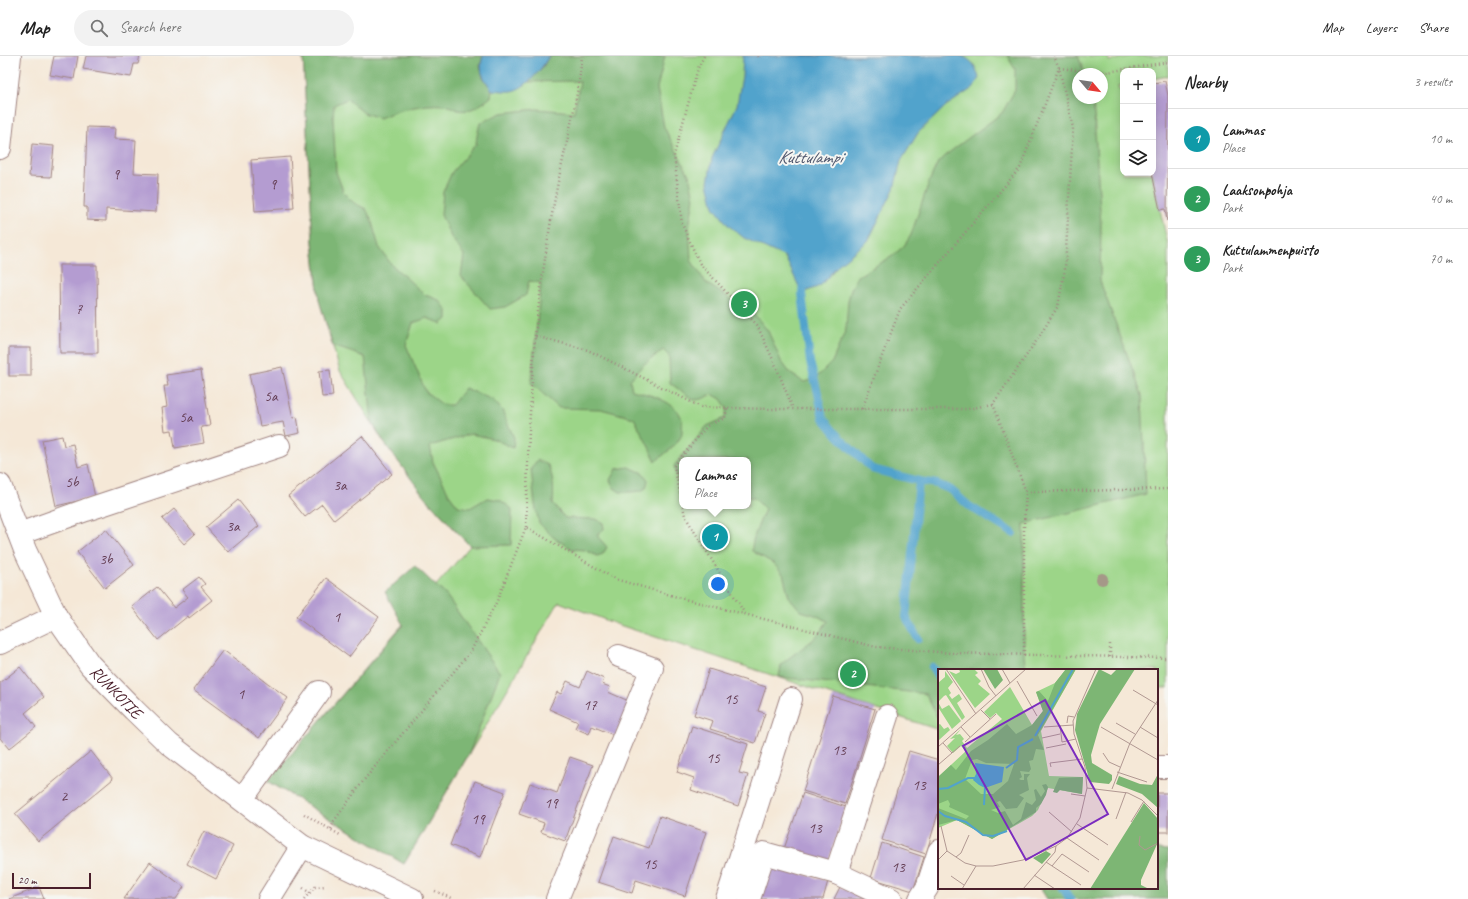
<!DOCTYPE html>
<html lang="en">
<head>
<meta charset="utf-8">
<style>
	:root { --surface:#fff; --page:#f2f2f2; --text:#222; --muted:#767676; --line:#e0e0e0; --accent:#1a73e8 }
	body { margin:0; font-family:Caveat,sans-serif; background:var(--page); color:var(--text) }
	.controls { position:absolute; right:12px; top:12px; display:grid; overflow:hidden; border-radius:8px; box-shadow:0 2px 10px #0003 }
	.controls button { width:36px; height:36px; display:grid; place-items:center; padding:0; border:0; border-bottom:1px solid var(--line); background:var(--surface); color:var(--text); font:20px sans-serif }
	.compass { position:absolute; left:1072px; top:12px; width:36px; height:36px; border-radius:50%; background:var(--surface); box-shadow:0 2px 10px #0003; rotate:119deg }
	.scale { position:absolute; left:12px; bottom:10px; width:79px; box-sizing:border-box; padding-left:4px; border:2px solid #4a1f2b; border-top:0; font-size:11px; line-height:14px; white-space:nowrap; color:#4a1f2b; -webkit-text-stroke:3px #f6f6f2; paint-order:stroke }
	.you { position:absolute; left:718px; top:528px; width:14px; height:14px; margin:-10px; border:3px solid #fff; border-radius:50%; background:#1a73e8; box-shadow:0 0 0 6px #1a73e833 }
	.badge { display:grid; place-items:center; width:26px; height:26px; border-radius:50%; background:var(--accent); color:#fff; font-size:13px; font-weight:700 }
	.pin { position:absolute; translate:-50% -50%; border:2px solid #fff; box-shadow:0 1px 4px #0006 }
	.popup { position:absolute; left:679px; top:401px; width:72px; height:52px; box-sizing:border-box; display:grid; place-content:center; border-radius:8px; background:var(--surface); filter:drop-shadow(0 1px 3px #0005); font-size:13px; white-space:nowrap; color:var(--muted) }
	.popup b { font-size:15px; color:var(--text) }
	.popup::after { content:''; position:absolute; left:50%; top:100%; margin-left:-8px; border:8px solid transparent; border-top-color:var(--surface) }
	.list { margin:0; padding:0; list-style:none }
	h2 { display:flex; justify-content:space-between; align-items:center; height:52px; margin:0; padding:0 16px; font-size:17px }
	h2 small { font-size:13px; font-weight:400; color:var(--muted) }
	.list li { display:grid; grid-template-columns:26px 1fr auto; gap:12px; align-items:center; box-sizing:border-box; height:60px; padding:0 16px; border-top:1px solid var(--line) }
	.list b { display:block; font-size:15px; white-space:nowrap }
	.list p { margin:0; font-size:13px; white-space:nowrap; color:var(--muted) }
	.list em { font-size:13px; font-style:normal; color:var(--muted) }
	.icon { flex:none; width:22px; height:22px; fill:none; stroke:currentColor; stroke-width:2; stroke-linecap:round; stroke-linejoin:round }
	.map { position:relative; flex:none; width:1168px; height:843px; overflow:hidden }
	header { display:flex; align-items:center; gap:24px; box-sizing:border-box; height:56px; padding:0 20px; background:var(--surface); border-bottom:1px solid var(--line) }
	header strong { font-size:19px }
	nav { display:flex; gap:22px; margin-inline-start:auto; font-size:14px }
	.search { width:280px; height:36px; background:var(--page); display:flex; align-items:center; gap:10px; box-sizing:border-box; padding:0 14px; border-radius:22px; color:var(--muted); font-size:15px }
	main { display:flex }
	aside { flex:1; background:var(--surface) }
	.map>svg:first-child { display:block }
	.green { fill:#9cd588; stroke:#737a5a; fill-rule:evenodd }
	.forest { fill:#7db674; stroke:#646a50 }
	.water { fill:#51a3cc; stroke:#4e617c }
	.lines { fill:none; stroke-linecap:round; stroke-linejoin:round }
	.stream { stroke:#51a3cc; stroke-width:8 }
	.building { fill:#b49cd1 }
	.minor-casing { stroke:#a08481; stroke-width:24 }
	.path { stroke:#a08481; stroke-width:2.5; stroke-dasharray:1 3; stroke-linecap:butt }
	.minor { stroke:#fff; stroke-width:22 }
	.tree { fill:#a59888 }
	.labels { text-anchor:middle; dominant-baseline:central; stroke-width:4; stroke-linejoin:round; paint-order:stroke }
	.number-label { font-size:15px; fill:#643e54 }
	.street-label { font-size:17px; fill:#4a1f2b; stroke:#f6f6f2 }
	.water-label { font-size:18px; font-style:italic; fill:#4d546b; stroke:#f6f6f2 }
	.inset-river { fill:none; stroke:#51a3cc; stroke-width:2 }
	.inset-road { fill:none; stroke:#b19892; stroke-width:1 }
	.view { fill:#7b2cbf; fill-opacity:0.15; stroke:#7b2cbf; stroke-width:2 }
	.inset-edge { fill:none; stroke:#4a1f2b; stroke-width:2 }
</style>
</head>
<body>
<header>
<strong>Map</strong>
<div class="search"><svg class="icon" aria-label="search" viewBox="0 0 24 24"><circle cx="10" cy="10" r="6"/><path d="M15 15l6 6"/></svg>Search here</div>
<nav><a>Map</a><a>Layers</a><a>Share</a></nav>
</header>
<main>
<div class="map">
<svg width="1168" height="843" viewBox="0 0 1168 843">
	<rect width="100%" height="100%" fill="#f6f6f2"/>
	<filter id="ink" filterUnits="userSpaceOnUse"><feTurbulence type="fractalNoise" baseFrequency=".025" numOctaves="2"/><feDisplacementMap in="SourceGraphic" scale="8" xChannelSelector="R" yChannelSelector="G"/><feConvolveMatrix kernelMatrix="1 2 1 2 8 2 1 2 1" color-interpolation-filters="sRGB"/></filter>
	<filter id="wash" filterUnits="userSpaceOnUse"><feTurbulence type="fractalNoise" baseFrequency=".012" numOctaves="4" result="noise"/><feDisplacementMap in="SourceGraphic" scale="16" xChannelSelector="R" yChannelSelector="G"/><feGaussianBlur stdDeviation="0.9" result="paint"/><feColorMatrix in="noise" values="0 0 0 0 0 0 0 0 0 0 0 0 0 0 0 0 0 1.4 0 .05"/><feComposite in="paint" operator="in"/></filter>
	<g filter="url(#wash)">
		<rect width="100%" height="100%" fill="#f5e8d7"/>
		<path class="green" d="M303 0H1108L1109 5 1132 0H1168V20L1153 23V15H1123V29L1118 30 1119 34H1123V117H1152L1168 189V632H1157V614H939V674L616 568 559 546 404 808 268 725 470 490 424 440 383 385 340 315 319 244 313 186ZM1078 18H1102V42H1078ZM682 404H748V450H682Z"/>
		<g class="forest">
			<path d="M303 0H483L480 10 483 21 492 34 491 41C482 48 470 57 458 54 453 52 448 49 443 49 425 47 396 54 380 62L364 57 347 43 334 49 333 62 336 116 344 137 354 147 366 153 371 163 379 191 391 208 425 239 439 244 447 254V263L441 268 427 262 413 267 406 289 426 336 443 349H452L465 332 493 344 502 354 514 382 513 392 494 383 471 378 430 390 433 406 449 438 458 450 470 452 487 442 500 444 512 453 511 489 470 490 424 440 383 385 372 366 365 301 333 290 319 244 313 186Z"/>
			<path d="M549 0H665L657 32 664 71 689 119 694 142 689 172 691 204 706 227 754 258 768 275 781 305 791 318 804 326 815 323 832 306 846 273 848 245 851 233 858 220 891 201 904 190 911 179 929 126 937 108 951 95 1002 57 1015 34V13L1007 0H1078L1085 18H1078V42H1093L1101 169 1100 225 1142 339 1146 438 1024 468V599L1026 614H939V665L926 638 779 621 781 610 785 605 814 583 828 565 815 559 801 555 789 541 783 518 773 507 752 495C751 483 761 464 765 453L754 442 748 441V404H682V430L678 425 674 410 707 370 725 362 727 352 721 343 712 338 702 343 694 344 670 327 669 300 663 294 643 309 630 324 632 334C650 339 687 347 682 373 682 376 682 380 680 382 676 390 663 399 656 405L634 362 601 353 559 352 531 327 541 227 529 225 526 239 505 251 490 253 461 220 464 199 451 181 441 159 443 136 452 116 476 88 477 80 480 67 501 57 537 53 574 56 580 25 528 26 543 11Z"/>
			<path d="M537 404 548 409C554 422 554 434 553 448L565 462 596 463 603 467 604 473 598 477V481L607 491 603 498 597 500 585 494 572 493 553 481 539 467 535 449 531 413Z"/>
			<polygon points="629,411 643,417 648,424 646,432 641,435 631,436 620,436 614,432 610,424 616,413"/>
			<polygon points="415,510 446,539 500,617 469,698 404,808 268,725 403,569 385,536"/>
			<polygon points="1157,793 1168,794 1168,843 1047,843 1040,832 1157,832"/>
		</g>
		<g class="water">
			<path d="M483 0H549C542 13 526 33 511 35 505 36 498 34 492 34 483 21 478 16 483 0Z"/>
			<path d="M743 0H961C973 4 976 11 979 22L973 32 946 50 918 77 901 105 894 133 868 185 839 208 820 230 802 237 785 201 744 182 728 169 714 151 708 127 712 102 737 49 742 20Z"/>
		</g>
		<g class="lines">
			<g class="stream">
				<polyline points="803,226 802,237 810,306 818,337 823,362 838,380 872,413 919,425 906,561 918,583"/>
				<polyline points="919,425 937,428 951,434 969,450 1013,477"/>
				<polyline points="932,611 939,623"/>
				<polyline points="1063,832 1070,843"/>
			</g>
		</g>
		<g id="blocks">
			<g class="building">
				<polygon points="54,0 78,0 74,23 50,19"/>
				<polygon points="86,0 140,0 138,8 134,8 131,21 83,13"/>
				<polygon points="1165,25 1168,40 1167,165 1165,153 1160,154 1152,117 1153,27"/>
				<polygon points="87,71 115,72 114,83 136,84 134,117 158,118 156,156 106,153 106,165 87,164 87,151 84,151"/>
				<polygon points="32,88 54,90 51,121 29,120"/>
				<polygon points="290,101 294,152 255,155 251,104"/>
				<polygon points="59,209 97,209 98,297 60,297"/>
				<rect x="9" y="292" width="22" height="28"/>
				<polygon points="282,311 293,362 297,361 300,377 286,380 283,366 260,370 249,318"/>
				<polygon points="201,314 210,370 201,371 204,387 175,392 172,374 165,375 162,352 167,351 164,330 168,330 166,319"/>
				<polygon points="330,314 333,340 322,341 319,315"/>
				<polygon points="62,380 64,390 73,388 78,411 88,408 95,441 56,450 42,384"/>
				<polygon points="362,380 392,418 334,464 322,448 305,461 288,440"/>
				<polygon points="238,444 259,470 228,496 206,471"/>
				<polygon points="174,453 195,478 184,488 162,463"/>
				<polygon points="106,473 134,509 105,532 77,496"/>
				<polygon points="199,521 205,528 201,531 212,544 189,562 188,560 158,584 132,551 157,531 174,552 188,541 182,534"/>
				<polygon points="326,522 379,561 349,601 296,561"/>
				<polygon points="223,594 288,642 259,682 193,634"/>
				<polygon points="20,611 44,641 25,657 36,671 9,693 0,682 0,627"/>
				<polygon points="709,613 766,631 758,655 765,657 755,687 710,673 713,665 694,659"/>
				<polygon points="587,615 604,623 602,628 610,631 608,636 631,646 616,680 592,670 589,678 575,672 578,666 549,653 557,636 561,638 567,625 580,631"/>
				<polygon points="833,640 875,653 845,748 803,735"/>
				<polygon points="692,670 748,688 739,717 748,719 738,750 691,734 694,722 677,716"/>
				<polygon points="91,695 113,723 38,785 15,758"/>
				<polygon points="909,695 939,704 939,754 926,798 882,784"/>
				<polygon points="570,701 593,709 565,785 541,776 544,767 519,758 530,727 557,737"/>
				<polygon points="475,725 505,736 480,801 450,789"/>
				<polygon points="803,737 846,751 828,807 784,793"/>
				<rect x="1157" y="737" width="11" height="39"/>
				<polygon points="660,760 706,776 685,840 636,824 632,837 598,826 614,780 649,792"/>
				<polygon points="204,775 233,790 216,823 187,808"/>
				<polygon points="882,787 924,801 913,835 871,822"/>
				<polygon points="150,806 184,831 176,843 124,843"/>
				<polygon points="765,807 828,825 823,843 754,843"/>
				<polygon points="39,831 44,843 9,843"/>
				<polygon points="840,831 865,843 834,843"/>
			</g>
		</g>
	</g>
	<g filter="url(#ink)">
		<use href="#blocks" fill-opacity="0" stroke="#a08481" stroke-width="1"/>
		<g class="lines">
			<defs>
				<g id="minor">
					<polyline points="0,92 10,0"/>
					<path id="s1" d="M0 429 25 494 56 560 90 609 134 654 169 688 302 790 412 843"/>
					<polyline points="19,478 86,454 279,390"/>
					<polyline points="0,587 56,560"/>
					<polyline points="1157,711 1168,711"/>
					<polyline points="242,743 319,636"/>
					<polyline points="836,817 887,660"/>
					<polyline points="269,843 302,790"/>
					<polyline points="557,843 652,612 619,600"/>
					<polyline points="727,843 791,643"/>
					<polyline points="749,843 764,797 836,817 891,843"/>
					<polyline points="920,843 927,832 939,795"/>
				</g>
			</defs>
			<use href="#minor" class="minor-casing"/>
			<g class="path">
				<polyline points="704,0 698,12 674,99 682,168 700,208 757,269 776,310 793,353"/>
				<polyline points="758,0 759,1"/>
				<polyline points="1059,12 1101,17 1168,6"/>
				<path d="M535 280C541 228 548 177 558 126 567 84 578 43 582 0"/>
				<polyline points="993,348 1026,436 1024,468 1024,599"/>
				<polyline points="862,353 900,253 1020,112 1059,12"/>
				<polyline points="1026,436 1168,433"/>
				<polyline points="682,445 674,410 707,370 725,362 727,352"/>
				<polyline points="683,450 685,460 745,558"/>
				<polyline points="526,471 529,373 535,280 588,294 701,351 770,353 968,353 993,348 1039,281 1058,250 1065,213 1073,72 1059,12 1054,0"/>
				<polyline points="1110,601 1110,587"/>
				<polyline points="304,758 340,779"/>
				<polyline points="331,773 334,765 364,724 471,595 497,545 526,471 615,523 684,543 876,591 951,597 1168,602"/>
				<polyline points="303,832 310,837"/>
				<polyline points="435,835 453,843"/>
				<polyline points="304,843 315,831 326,830"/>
			</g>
			<use href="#minor" class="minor"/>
		</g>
		<circle class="tree" cx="1102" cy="523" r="6"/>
	</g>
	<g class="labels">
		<g class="number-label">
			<text x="116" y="118">9</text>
			<text x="273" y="128">9</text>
			<text x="79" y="253">7</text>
			<text x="271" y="340">5a</text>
			<text x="186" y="361">5a</text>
			<text x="72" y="426">5b</text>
			<text x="340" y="429">3a</text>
			<text x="233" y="470">3a</text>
			<text x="106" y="503">3b</text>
			<text x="337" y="561">1</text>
			<text x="241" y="638">1</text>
			<text x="731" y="643">15</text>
			<text x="590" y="649">17</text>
			<text x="839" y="694">13</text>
			<text x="713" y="702">15</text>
			<text x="919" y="729">13</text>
			<text x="64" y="740">2</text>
			<text x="551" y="747">19</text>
			<text x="478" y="763">19</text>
			<text x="815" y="772">13</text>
			<text x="650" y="808">15</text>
			<text x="898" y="811">13</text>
		</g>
		<g class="street-label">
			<text stroke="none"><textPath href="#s1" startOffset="240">RUNKOTIE</textPath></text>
		</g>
		<g class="water-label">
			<text x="810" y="101">Kuttulampi</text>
		</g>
	</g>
	<g transform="translate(938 613)">
		<rect width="220" height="220" fill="#f5e8d7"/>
		<path d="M21 0H36L40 4 37 6 43 12 40 15 52 25 37 39 11 2 18 5 22 3ZM128 0H138L103 62 111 107 145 108 144 125 110 119 100 141 94 147 54 170 19 151 0 159V108L28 82 23 77 15 84 9 77 17 69 12 70 23 60 18 66 22 65 26 70 24 72 29 79 64 50 58 44 52 49 46 43 72 18 94 56 105 42 98 23 117 14ZM7 2 15 13 10 19 13 24 11 26 14 30 21 25 24 30 19 34 27 48 24 51 8 26 6 27 0 33 4 40 11 36 23 52 14 60 0 38V14L7 8ZM2 55 6 60 10 58 12 61 1 71 0 56Z" fill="#9cd588"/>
		<path d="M45 0H59L65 11 57 20ZM128 0H138L100 66 106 81 98 80 95 91 91 92 93 100 91 103 82 102 84 108 81 110 83 111H86V105H92L89 109 91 121 81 126 86 129 79 139 68 140 62 132 59 133 62 138 53 141 60 144 67 142 75 156 83 150 88 133 94 136 98 131 96 121 98 120 103 128 107 122 104 116 108 115 110 118 108 126 103 135 98 139V143L54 170 19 151 0 156V139L28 150 31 147 11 138 12 135 10 131 0 135V108L13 96 18 101 33 82 50 71 69 55 78 65 94 56 105 42 98 23 101 22 110 32 117 14ZM39 90 48 94 76 95 70 112 55 125H43L27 110 34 91ZM161 0 173 6 179 0H197L162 55 153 86 154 94 174 106V111L171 115 152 113 137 61 139 45ZM220 105V139L204 125 178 115 181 107 202 115 214 116ZM145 108 144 125 122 121 119 124 115 123 121 109ZM206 134 220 150V173L203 211V216L211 220H152ZM108 182 113 185 104 195 95 189Z" fill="#7db674" fill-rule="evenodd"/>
		<path d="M37 94 66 98 64 113 47 119 41 116 35 111 38 105Z" fill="#51a3cc"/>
		<path class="inset-river" d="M97 67 135 0M68 99 79 91 80 78 95 70M0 120 10 119 30 109H37M46 136 47 118M0 142 7 147 28 153 45 166 55 167 69 162"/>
		<path class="inset-road" d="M8 0 38 45M43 0 51 18 58 27M64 0 72 14M79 12 99 47M195 21 220 36M43 41 52 50M129 54 130 47 136 48M178 54 197 65M122 56 124 73 138 70M23 58 32 68M106 58 135 56M163 58 220 91M202 58 220 69M104 69 122 65M27 73 58 45M5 74 14 84M0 78 88 0M108 79 128 75M165 84 171 93 182 98M0 96 22 77M113 98 112 94 144 90M179 103 209 113M149 119 190 124 204 131 220 147M174 120 192 74 220 31M133 125 147 127M111 143 134 163M178 150 188 123M193 153 206 132M139 155 170 176M3 157 9 182 27 194 38 197H55L85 191 118 177 129 169 142 149 149 119 147 98 136 65 135 52 158 0M202 167 201 176 207 181 220 174M129 169 161 191M18 188 23 184 31 166M0 191 9 182M108 193 143 216M114 197 124 185 151 203M96 206 117 220M13 207 26 216M24 220 38 197M85 220 117 183 118 177"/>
		<path class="view" d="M107 31 170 145 88 191 25 77Z"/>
		<rect width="220" height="220" class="inset-edge"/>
	</g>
</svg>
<div class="controls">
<button>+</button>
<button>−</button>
<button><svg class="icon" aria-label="layers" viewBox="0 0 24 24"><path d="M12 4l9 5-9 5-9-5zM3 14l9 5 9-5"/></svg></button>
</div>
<svg class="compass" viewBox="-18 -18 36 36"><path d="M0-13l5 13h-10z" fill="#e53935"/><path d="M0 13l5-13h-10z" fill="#767676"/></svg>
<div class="scale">20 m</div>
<div class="you"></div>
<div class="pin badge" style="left:715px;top:481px;background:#0f9aa8">1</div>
<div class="popup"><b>Lammas</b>Place</div>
<div class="pin badge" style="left:853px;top:618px;background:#2e9e5b">2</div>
<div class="pin badge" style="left:744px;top:248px;background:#2e9e5b">3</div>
</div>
<aside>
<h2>Nearby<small>3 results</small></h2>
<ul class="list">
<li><span class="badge" style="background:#0f9aa8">1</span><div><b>Lammas</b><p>Place</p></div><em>10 m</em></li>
<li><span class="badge" style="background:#2e9e5b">2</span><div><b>Laaksonpohja</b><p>Park</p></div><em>40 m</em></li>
<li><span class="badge" style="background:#2e9e5b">3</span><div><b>Kuttulammenpuisto</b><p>Park</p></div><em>70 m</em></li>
</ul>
</aside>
</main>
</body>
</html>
